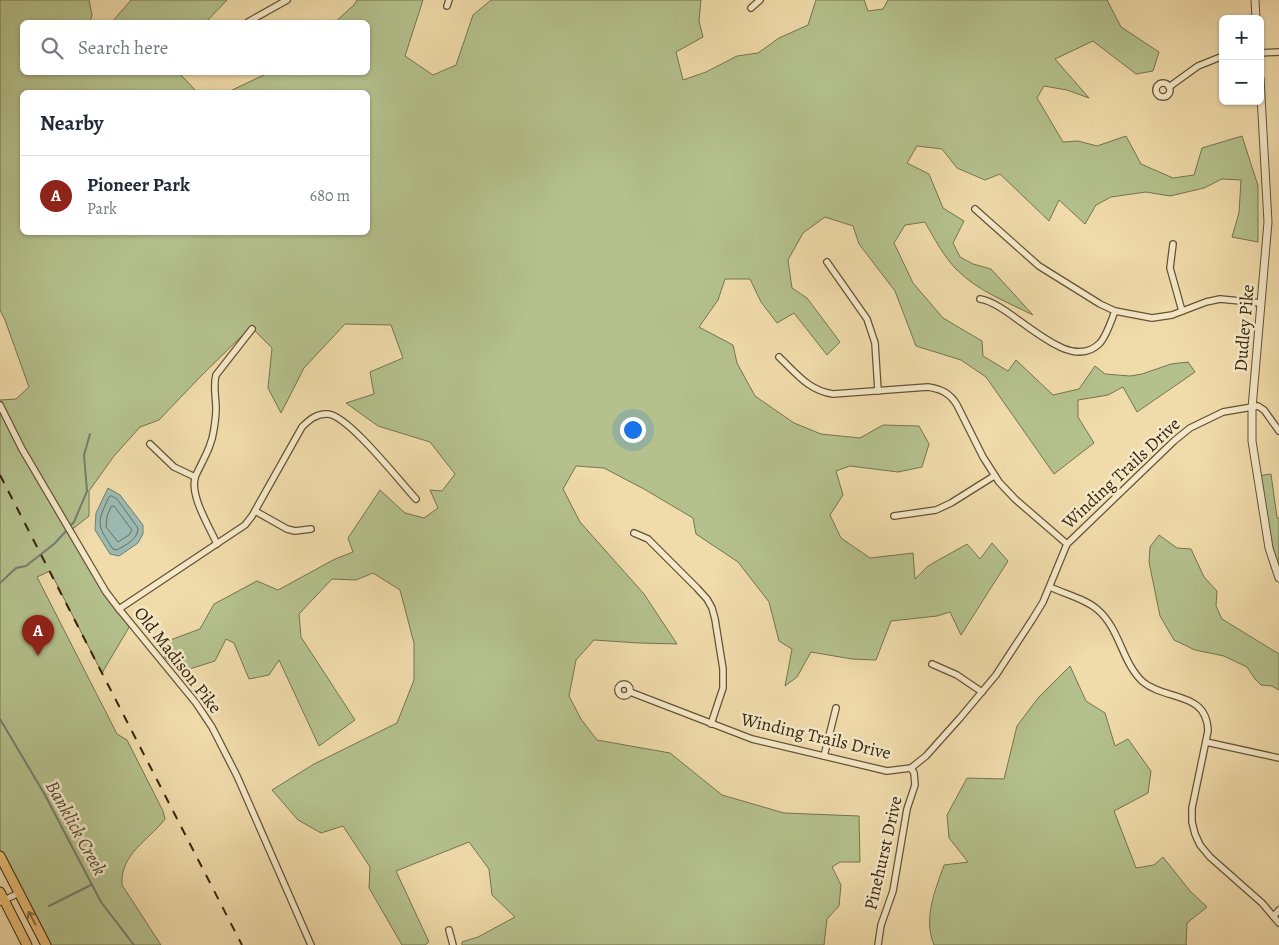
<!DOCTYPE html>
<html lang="en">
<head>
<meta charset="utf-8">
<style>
	:root { --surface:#fff; --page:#f2f2f3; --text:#1f2937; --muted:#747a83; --line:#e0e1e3; --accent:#8f2418 }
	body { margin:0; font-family:Alegreya,serif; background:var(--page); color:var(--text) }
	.controls { position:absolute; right:15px; top:15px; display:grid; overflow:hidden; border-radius:8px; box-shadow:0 1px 4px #0004 }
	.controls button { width:45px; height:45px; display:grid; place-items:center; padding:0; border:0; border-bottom:1px solid var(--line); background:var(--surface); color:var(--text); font:25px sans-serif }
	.you { position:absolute; left:632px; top:429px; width:18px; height:18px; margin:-12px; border:4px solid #fff; border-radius:50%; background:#1a73e8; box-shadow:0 0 0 8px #1a73e833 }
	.badge { display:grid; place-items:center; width:32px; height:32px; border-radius:50%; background:var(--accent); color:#fff; font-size:16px; font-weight:700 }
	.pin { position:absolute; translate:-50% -41px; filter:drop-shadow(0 1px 2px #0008) }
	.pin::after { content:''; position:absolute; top:26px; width:18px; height:15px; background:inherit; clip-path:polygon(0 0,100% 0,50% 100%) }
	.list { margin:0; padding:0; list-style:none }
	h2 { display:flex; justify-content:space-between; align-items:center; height:65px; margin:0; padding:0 20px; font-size:21px }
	h2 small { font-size:16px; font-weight:400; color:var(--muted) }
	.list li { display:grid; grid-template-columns:32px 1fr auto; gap:15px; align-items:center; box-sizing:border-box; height:80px; padding:0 20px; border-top:1px solid var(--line) }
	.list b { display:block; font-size:19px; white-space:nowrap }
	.list p { margin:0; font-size:16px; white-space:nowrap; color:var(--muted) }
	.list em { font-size:16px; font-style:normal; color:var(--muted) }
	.icon { flex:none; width:28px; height:28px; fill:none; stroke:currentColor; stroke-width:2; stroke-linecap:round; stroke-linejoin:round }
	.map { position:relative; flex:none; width:1279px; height:945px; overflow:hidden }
	.search { position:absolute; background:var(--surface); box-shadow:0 1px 4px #0004; left:20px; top:20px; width:350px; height:55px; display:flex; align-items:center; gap:12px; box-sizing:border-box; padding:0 18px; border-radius:8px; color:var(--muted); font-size:19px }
	.panel { position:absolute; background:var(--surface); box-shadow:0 1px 4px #0004; left:20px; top:90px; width:350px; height:145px; border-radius:8px }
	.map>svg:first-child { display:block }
	.green { fill:#b4c18d; stroke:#76744e }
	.water { fill:#9cb9b1; stroke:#747e70 }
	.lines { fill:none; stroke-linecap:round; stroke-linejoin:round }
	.shore { stroke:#6a7060; stroke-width:1 }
	.stream { stroke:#747e70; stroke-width:2 }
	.minor-casing { stroke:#655335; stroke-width:8 }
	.tertiary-casing { stroke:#655335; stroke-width:9 }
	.primary-casing { stroke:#37260e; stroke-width:11 }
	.minor { stroke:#f5e8c8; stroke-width:5.5 }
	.tertiary { stroke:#f5e8c8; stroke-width:7 }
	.primary { stroke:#e8be75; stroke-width:9 }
	.rail { stroke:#37260e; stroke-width:2; stroke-dasharray:9 9; stroke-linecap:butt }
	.oneway { stroke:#876a3c }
	.labels { text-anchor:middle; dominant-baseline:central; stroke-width:5; stroke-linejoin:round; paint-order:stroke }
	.street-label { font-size:18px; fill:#37260e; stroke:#f5e8c8 }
	.water-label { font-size:19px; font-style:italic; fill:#504b37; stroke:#f5e8c8 }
</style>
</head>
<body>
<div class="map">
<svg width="1279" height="945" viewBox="0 0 1279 945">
	<rect width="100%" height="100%" fill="#f0dbaa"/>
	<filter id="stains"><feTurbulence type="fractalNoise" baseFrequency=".004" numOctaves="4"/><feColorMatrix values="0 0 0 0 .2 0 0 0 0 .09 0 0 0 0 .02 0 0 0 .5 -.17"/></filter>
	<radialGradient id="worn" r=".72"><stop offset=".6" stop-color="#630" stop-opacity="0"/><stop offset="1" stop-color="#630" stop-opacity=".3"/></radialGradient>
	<g class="green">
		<path d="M0 0H89L92 15 90 22H22V72L182 73 181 75 197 92H22V232H368V92H228L268 73 368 72V22H335L354 5 357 0H423L405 56 433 75 456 65 473 15 491 0H701L699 21 703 37 676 52 683 80 706 72 737 56 758 53 779 38 808 25 816 0H864L868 11 883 9 888 0H1107L1121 27 1159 52 1153 71 1136 74 1093 41 1055 59 1089 98 1067 90 1044 86 1037 98 1063 142 1078 141 1097 146 1126 136 1141 164 1173 178 1194 175 1202 148 1242 136 1258 186V242L1232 237 1239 213 1241 180 1222 179 1204 188 1170 196 1146 192 1111 197 1096 205 1085 224 1059 200 1049 221 1000 174 985 180 957 168 942 149 917 146 907 163 929 174 943 208 964 221 953 243 960 257 973 264 991 269 1033 315C1007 302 978 291 957 270 944 257 934 238 925 222L905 225 894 243 913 283 943 318 982 341 983 356 1008 371 1016 360 1053 395 1079 389 1095 366 1105 374 1130 376 1142 374 1171 364 1188 362 1195 372 1137 412 1123 387 1108 395 1078 400V417L1094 443 1054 474 986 377 961 360 916 346 895 291 859 244 853 226 825 217 803 233 788 260 792 288 807 298 840 342 827 355 794 313 777 323 761 302 750 279H725L718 300 699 327 733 345 737 363 755 396 794 423 821 434 860 438 883 425 919 426 929 444 922 467 898 472 850 466 836 471 843 495 830 515 841 538 870 558 913 553 915 579 928 566 967 544 980 559 992 543 1008 561 961 635 950 612 937 616 891 621 876 660 852 659 811 652 797 677 785 686 792 649 779 641 769 602 738 562 696 534 693 518 644 489 604 468 576 466 563 489 580 522 644 594 677 644 639 643 594 640 576 660 569 696 581 719 597 740 670 753 722 795 784 813 859 816 860 862H840L832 867 841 885 839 906 827 919 824 945H462V942L478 937 515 917 492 895 489 869 469 842 396 871 429 942 425 945H402L369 888 370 867 343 826 321 833 298 820 272 790 314 764 397 723 414 680V643L400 590 373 573 356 580 332 579 299 614 301 637 355 720 319 746 279 660 269 675 249 679 234 643 226 639 215 661 180 672 165 658 162 643 200 629 214 604 257 581 278 590 335 559 353 552 348 538 380 490 405 513 424 518 438 508 430 490 442 491 455 474 430 442 378 426 346 403 374 394 370 372 403 358 391 325 345 324 304 368 281 413 268 388 272 348 251 327 201 376 159 420 140 427 114 456 89 491V516L70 531 106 592 131 624 102 673 50 571 37 577 117 734 127 740 163 811 165 819C148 841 120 854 122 885L161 945H46L0 856V400L16 399 29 387 5 320 0 310Z"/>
		<polygon points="131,0 227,0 206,22 112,22"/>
		<polygon points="1271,474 1277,518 1279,518 1279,578 1274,566 1257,476"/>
		<polygon points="1159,535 1177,548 1191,549 1204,577 1217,591 1216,606 1222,619 1279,654 1279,690 1272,686 1261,685 1255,679 1247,667 1224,656 1195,650 1174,640 1160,616 1149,562 1150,547"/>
		<path d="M1070 666 1086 701 1105 713 1115 746 1128 739 1151 771 1148 793 1114 811 1136 868 1154 865 1163 857 1190 891 1207 907 1187 923 1186 944 1187 945H934C923 918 935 891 944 865L968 862 949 838 947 815 967 778 1004 779 1017 726 1038 698Z"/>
	</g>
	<polygon class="water" points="108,488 120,495 143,525 143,534 138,543 119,556 110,554 95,530 96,513"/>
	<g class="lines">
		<g class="shore">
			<path d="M112 496 117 499 138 528C138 539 126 545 117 550L113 549C97 525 96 524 109 497Z"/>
			<polygon points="114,506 132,530 129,535 118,542 106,527 107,516 111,507"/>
		</g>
		<g class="stream">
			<polyline points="70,526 74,522 87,491 84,455 90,434"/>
			<polyline points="0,583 16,568 26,566 54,544 67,530"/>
			<polyline points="0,719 45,795 101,902 134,945"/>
			<polyline points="49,906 91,885"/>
		</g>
		<defs>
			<g id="minor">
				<polyline points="447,6 449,0"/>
				<polyline points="751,8 760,0"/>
				<polyline points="248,22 287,0"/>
				<polyline points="1260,53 1279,52"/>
				<circle cx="1163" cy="90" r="7"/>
				<polyline points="1169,87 1198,66 1223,56"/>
				<polyline points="975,209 1039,266 1100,304 1115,311 1152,318 1172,315 1206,302 1220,299 1261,303"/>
				<polyline points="1173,244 1170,268 1182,311"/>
				<polyline points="827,262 867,319 875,343 878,391"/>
				<path d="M980 299C1012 303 1067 377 1100 343 1107 335 1111 321 1115 311"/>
				<path d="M779 357C796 373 809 391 833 394L928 387C941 389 950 393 957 405L983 457 999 482 1015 499 1067 544"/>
				<polyline points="0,405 22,449 106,592 119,609 196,703 212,727 237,776 311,945"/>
				<polyline points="150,444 174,467 195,477"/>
				<polyline points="255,511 287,529 295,531 311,529"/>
				<polyline points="894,516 936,510 951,503 994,476"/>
				<polyline points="634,533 648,539 697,588 707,599 712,608 715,619 723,669 723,688 711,724"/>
				<path d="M217 544C209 526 188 493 196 475 203 460 212 446 214 429 215 422 216 416 216 409 216 397 213 386 216 375L252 329"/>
				<path d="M1050 587C1065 594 1086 599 1098 610 1120 629 1122 663 1143 682 1166 701 1207 691 1208 731L1192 808V822L1195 834 1200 845 1210 857 1262 903 1279 923"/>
				<path d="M119 609 245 525 252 516 302 427C309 420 317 413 328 414 349 416 400 482 416 499"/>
				<polyline points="932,664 957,675 982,692"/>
				<circle cx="624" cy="690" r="6"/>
				<polyline points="630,692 752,739 887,771 911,768 926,756 960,718 996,675 1032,620 1043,602 1067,544 1174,441 1190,428 1223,412 1258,406 1264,410 1279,431"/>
				<polyline points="1206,742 1279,758"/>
				<polyline points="824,756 836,708"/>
				<polyline points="0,902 19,893"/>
				<polyline points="1274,916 1279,910"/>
				<polyline points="449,930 453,945"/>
				<polyline points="878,945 881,925 893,891 907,809 915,785 914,773 911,768"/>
			</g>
			<g id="tertiary">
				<polyline points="1255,0 1256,19"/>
				<polyline points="1260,78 1268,222 1252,408 1252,441 1269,548 1279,578"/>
			</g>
			<g id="primary">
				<polyline points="0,856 46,945"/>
				<polyline points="0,892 27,945"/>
			</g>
		</defs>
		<use href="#minor" class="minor-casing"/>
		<use href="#tertiary" class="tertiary-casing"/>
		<use href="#primary" class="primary-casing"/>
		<use href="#minor" class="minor"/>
		<use href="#tertiary" class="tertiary"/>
		<use href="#primary" class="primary"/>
		<polyline class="rail" points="0,475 242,945"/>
	</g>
	<defs><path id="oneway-shaft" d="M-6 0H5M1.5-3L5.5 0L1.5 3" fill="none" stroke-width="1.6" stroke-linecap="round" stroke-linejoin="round" transform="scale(1.25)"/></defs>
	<use class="oneway" href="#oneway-shaft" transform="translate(32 918) rotate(-118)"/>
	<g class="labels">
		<g class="street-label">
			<text transform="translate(1244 328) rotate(-85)">Dudley Pike</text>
			<text transform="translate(1121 473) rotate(-43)">Winding Trails Drive</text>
			<text transform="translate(178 660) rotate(52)">Old Madison Pike</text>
			<text transform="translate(816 736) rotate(13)">Winding Trails Drive</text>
			<text transform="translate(883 853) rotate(-77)">Pinehurst Drive</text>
		</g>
		<g class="water-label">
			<text transform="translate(76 828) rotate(61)">Banklick Creek</text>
		</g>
	</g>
	<rect width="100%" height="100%" filter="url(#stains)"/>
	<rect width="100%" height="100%" fill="url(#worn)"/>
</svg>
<div class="controls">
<button>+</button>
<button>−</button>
</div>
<div class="you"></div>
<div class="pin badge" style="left:38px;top:656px">A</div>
<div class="search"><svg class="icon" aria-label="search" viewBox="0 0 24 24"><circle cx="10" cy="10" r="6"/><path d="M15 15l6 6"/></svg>Search here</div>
<section class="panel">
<h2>Nearby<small></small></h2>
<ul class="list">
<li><span class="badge">A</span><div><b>Pioneer Park</b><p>Park</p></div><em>680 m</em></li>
</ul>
</section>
</div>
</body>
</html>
